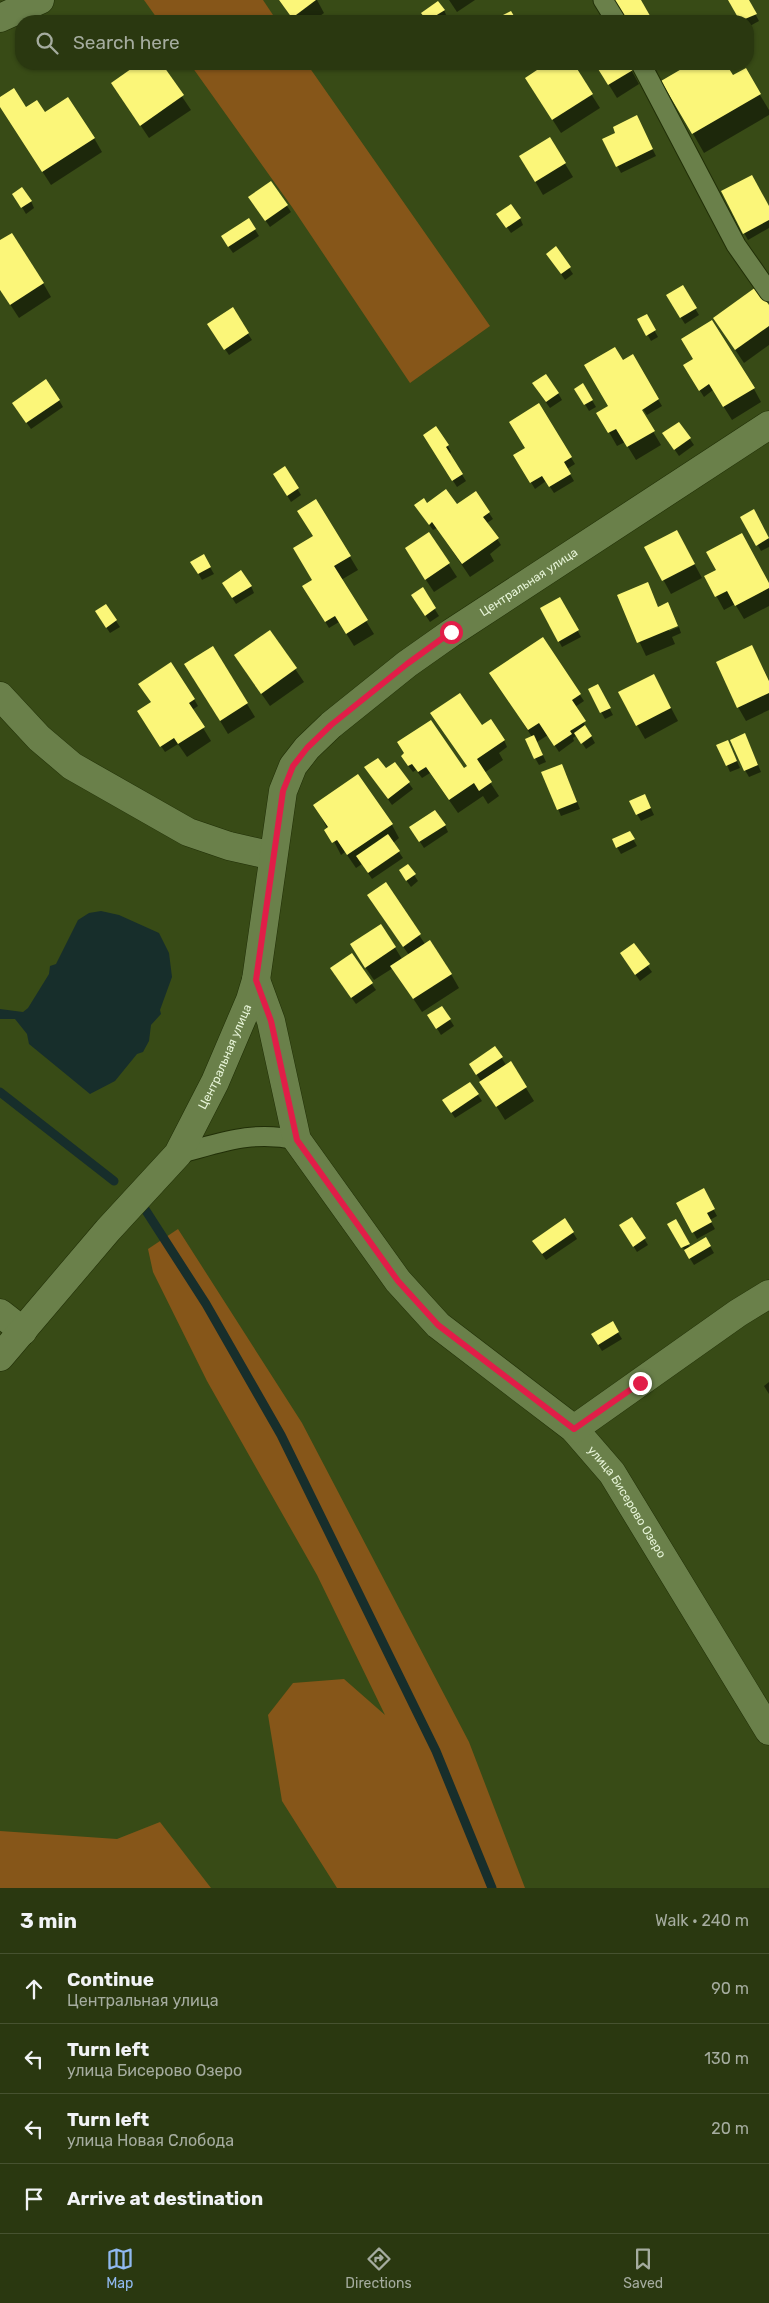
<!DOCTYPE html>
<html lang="en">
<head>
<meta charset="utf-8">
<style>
	:root { --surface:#2a3810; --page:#323f19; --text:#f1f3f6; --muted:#a5ac9f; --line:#465230; --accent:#90b9f0 }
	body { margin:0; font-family:Rubik,sans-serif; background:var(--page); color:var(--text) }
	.stop { position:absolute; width:15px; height:15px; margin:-11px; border:4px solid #e11d48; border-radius:50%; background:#fff }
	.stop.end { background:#e11d48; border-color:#fff; box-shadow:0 1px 5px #0008 }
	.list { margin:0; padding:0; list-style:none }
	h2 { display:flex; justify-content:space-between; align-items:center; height:65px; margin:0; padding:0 20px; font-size:21px }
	h2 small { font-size:16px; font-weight:400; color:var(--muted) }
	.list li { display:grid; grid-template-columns:32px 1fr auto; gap:15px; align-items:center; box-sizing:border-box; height:70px; padding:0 20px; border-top:1px solid var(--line) }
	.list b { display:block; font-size:19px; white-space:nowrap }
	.list p { margin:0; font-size:16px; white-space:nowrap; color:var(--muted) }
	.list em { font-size:16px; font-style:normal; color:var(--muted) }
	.icon { flex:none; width:28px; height:28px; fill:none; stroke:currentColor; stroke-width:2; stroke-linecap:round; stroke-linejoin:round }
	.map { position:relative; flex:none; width:769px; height:1888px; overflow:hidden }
	.search { position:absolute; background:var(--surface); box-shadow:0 1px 4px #0004; left:15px; right:15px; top:15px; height:55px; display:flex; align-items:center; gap:12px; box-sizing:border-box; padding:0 18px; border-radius:20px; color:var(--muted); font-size:19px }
	.sheet { height:345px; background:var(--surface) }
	nav { display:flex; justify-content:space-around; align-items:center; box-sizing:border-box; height:70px; border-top:1px solid var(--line); background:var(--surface); font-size:14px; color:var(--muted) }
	nav a { display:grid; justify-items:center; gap:2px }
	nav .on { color:var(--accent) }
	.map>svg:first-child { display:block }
	.green { fill:#865619 }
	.water { fill:#172e2b }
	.shadow { fill:#0007 }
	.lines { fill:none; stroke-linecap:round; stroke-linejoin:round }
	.stream { stroke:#172e2b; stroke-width:9 }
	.building { fill:#fbf679 }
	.service-casing { stroke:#212f07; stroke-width:21 }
	.minor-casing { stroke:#212f07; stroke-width:29 }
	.service { stroke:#6a804a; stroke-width:19 }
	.minor { stroke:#6a804a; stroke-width:28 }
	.route { stroke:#e11d48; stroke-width:6 }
	.labels { text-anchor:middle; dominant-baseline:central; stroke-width:5; stroke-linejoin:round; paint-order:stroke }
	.street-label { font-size:12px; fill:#e7f4d8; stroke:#2e4009 }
</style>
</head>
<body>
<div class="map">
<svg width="769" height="1888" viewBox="0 0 769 1888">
	<rect width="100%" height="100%" fill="#384b16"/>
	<g class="green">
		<polygon points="144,0 263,0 277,21 159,21"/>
		<polygon points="190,64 307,64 490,326 410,383 292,207"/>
		<polygon points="178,1229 302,1423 469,1742 525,1888 337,1888 282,1801 268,1715 293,1683 344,1679 385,1715 317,1575 207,1381 153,1272 148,1249"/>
		<polygon points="160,1822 211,1888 0,1888 0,1831 117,1839"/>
	</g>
	<polygon class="water" points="101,911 119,915 159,933 169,953 172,977 160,1010 161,1014 151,1025 149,1041 143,1052 137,1054 115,1081 90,1094 29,1044 27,1034 15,1019 0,1019 0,1009 23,1012 28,1008 49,974 50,966 56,964 78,920 89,913"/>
	<g class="shadow">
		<polygon points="279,0 317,0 324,13 313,21 294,21"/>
		<polygon points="449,0 475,0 457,12"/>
		<polygon points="730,0 748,0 759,21 748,27 748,21 742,21"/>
		<polygon points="444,10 447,17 441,21 428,21 423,13"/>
		<polygon points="140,64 160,64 191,110 149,138 112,83"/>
		<polygon points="489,64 497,64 491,67"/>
		<polygon points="549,64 572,64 600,108 561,133 526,78"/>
		<polygon points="596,64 628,64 639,84 617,98"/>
		<polygon points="692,64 725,64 733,77 745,70 769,110 769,115 704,153 663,81"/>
		<polygon points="0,98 45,114 94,138 102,152 51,185 0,106"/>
		<polygon points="640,124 656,156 621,173 604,140"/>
		<polygon points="550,139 573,177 543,195 521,157"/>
		<polygon points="14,194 31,201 34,208 26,214"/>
		<polygon points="254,204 287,206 291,212 270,227"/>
		<polygon points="769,207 769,228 748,240 737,220"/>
		<polygon points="520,218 523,225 511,233 502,220"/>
		<polygon points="249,220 259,236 233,253 226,243"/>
		<polygon points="0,242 43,283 51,297 19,318 0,289"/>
		<polygon points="556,248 573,274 565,280 552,260"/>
		<polygon points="682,287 699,315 685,324 667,296"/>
		<polygon points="769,307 769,345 744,363 714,318"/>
		<polygon points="232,309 252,340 229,355 213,331"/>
		<polygon points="646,316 658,337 651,341 639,320"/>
		<polygon points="632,356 662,406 647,415 637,400 635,401 661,445 636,460 625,442 617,446 598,413 609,407 623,362"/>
		<polygon points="688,372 754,389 761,402 732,420 713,390 704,397"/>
		<polygon points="583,385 596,407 589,411 576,389"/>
		<polygon points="537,390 558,393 562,400 550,408"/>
		<polygon points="59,400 63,407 31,429 17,409"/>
		<polygon points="539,405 575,464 567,469 574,481 554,493 546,481 535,489 515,456 526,449"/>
		<polygon points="679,423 694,445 679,456 668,440"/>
		<polygon points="428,442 448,446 451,452 449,454 466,481 457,487"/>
		<polygon points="285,468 301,495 291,502 274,474"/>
		<polygon points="426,505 489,513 493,519 487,523 501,545 490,554 494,561 470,577 437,528 433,530 420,512"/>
		<polygon points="753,511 769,540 769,547 761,551 742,517"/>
		<polygon points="331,525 358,570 341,580 374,634 354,646 339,622 329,628 304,586 313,580"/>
		<polygon points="429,534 457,577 434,592 414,562"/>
		<polygon points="684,545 702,578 671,594 646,548"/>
		<polygon points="203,555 214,574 202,580 192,562"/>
		<polygon points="706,577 769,584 769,606 744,619 735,604 724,610"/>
		<polygon points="647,583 669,631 679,627 681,633 672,637 675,644 646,656 618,596"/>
		<polygon points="251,586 254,593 236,604 227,590"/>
		<polygon points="422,589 439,616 430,622 416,601"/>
		<polygon points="560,599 581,637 562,647 541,608"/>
		<polygon points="106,606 120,627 110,633 100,618"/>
		<polygon points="270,632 304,682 270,706 244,669"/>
		<polygon points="542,639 584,701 575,707 595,743 586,749 577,735 573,738 574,741 559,752 548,735 537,742 546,762 539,765 535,758 532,737 491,673"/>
		<polygon points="752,646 769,680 769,710 746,721 738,707"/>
		<polygon points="194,678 247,704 255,717 228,734"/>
		<polygon points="597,685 613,715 605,719 589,690"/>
		<polygon points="661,689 678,721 645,739 637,725"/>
		<polygon points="194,699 198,706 192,710 211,741 187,757 178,744 165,752 142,718 152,703"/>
		<polygon points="440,727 481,727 504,740 507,747 499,753 503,760 484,773 499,796 488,804 483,796 458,813 430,773 422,778 416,770 413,772 406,763 464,770 468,767"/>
		<polygon points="748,741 761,772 749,777 745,770"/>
		<polygon points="731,748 740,768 730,772 727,765"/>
		<polygon points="395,764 413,789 392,805 370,774 386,770"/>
		<polygon points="565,772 580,809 561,816 558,809"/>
		<polygon points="648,802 654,815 641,821 637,814"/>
		<polygon points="315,805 392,825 399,838 393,843 403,858 372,879 362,864 356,868 345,852 341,855"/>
		<polygon points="445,825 448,832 424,848 414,833"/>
		<polygon points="629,832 637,846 621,854 613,840"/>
		<polygon points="414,875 418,881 411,887 404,877"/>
		<polygon points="385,884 425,944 451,974 459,988 422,1012 393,968 374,980 359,958 381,925 402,959 409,955 385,921"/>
		<polygon points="633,945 652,972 640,981 625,960"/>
		<polygon points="351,955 376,990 356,1004 335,975"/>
		<polygon points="442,1007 454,1026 441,1035 433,1022"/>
		<polygon points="495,1047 506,1065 510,1062 534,1101 505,1120 474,1070"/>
		<polygon points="478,1095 482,1101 455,1118 448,1107"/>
		<polygon points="703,1190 717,1216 710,1220 715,1229 697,1239 678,1203"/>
		<polygon points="632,1219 648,1245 637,1252 621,1226"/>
		<polygon points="565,1220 577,1239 546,1260 537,1247"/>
		<polygon points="675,1221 690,1248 706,1239 714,1253 694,1265 669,1225"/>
		<polygon points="612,1323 622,1339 602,1351 592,1335"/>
		<polygon points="769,1382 769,1394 764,1386"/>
	</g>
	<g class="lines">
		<g class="stream">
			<polyline points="0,1092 114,1181"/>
			<polyline points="141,1203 206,1304 281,1435 436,1751 492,1888"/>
		</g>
	</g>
	<g class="building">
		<polygon points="279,0 316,0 292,18"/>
		<polygon points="612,0 641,0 653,21 625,21"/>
		<polygon points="728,0 749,0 757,14 740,21"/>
		<polygon points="438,1 445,10 427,21 421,13"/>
		<polygon points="511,11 517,21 491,21"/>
		<polygon points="138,64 162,64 184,95 140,126 111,83"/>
		<polygon points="546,64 574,64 593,94 552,120 525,78"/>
		<polygon points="595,64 629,64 633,70 608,85"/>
		<polygon points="690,64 726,64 733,75 746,68 761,94 692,134 661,81"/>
		<polygon points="14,88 26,107 37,100 45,112 68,97 95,138 42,172 0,107 0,97"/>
		<polygon points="637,115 653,149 616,167 602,139 615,133 613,127"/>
		<polygon points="550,137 566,163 535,182 519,156"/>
		<polygon points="752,175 769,206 769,220 743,234 721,191"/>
		<polygon points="271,181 288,205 265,221 248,197"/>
		<polygon points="22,187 32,201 21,208 12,194"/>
		<polygon points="511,204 521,218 506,228 496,214"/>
		<polygon points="249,218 256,229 228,247 221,236"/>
		<polygon points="12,233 44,283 10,305 0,290 0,240"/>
		<polygon points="556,246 571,267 561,274 546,254"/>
		<polygon points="683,285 697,308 680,318 666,295"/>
		<polygon points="756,287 769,305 769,326 735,350 713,318"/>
		<polygon points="233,307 249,333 224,350 207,324"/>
		<polygon points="647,314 656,330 646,336 637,319"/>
		<polygon points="712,320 755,388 723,407 709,384 699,391 683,365 693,359 681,339"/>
		<polygon points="615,347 623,360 633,354 659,399 642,410 655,431 627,447 616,429 608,433 596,413 608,406 584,365"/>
		<polygon points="546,374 559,393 546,402 532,383"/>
		<polygon points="46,379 60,400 26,423 12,403"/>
		<polygon points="583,383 593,400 584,405 574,389"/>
		<polygon points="539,403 572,457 564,462 571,474 549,487 542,476 530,483 513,455 525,448 509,422"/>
		<polygon points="679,422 691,438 674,450 662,433"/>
		<polygon points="436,426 449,445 446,447 463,474 452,481 423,435"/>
		<polygon points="285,466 299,488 287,496 273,474"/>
		<polygon points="446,489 457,504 476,491 490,512 483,517 499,538 462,564 432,522 429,525 414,505 424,498 427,503"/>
		<polygon points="316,499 351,556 334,566 368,620 346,634 335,616 325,622 302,586 312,580 293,548 313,536 297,511"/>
		<polygon points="754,509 769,538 756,546 740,517"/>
		<polygon points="677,530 695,564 662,581 644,547"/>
		<polygon points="429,532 450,563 425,580 405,548"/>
		<polygon points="742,533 769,583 769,588 735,606 727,591 715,597 704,576 716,570 706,552"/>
		<polygon points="204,554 211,567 198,574 190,562"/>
		<polygon points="241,570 252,586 232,598 222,583"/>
		<polygon points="648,582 658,607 668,602 678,626 637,643 617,595"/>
		<polygon points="423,587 436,608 425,616 411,595"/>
		<polygon points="560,597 579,630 558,642 540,608"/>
		<polygon points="106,604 117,620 106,628 95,611"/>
		<polygon points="270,630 297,668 261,694 234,655"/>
		<polygon points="543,637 581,694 572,700 586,721 570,731 572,734 554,746 539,723 528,730 489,673"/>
		<polygon points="752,645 769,681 769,693 737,708 716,662"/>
		<polygon points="213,646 248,703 220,721 184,664"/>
		<polygon points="171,662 195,699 189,703 205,727 178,744 174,738 160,747 137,711 151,702 138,684"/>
		<polygon points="654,674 671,708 636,726 618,692"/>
		<polygon points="598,684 611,708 600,713 588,689"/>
		<polygon points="460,693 482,725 491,719 505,740 477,759 492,782 479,791 474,783 449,800 426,767 418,772 412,764 408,766 401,756 404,753 397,742 431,720 464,768 467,766 430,713"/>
		<polygon points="585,725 592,736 581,744 574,733"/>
		<polygon points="745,733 758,765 744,771 730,740"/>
		<polygon points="534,735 543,755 534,759 525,739"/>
		<polygon points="728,740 737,761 726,766 716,745"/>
		<polygon points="378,758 386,768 395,762 410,782 388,799 364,767"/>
		<polygon points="562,764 577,802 557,810 541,772"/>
		<polygon points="358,774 393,824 347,855 337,840 332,843 324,830 328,827 313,805"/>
		<polygon points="645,794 651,808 636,815 629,801"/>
		<polygon points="435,810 446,825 419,842 409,827"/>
		<polygon points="630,831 635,839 616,848 612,839"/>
		<polygon points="388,834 400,851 368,873 356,856"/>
		<polygon points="408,864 416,874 406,881 399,870"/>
		<polygon points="386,882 421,934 403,947 367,895"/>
		<polygon points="381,924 396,947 365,968 350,944"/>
		<polygon points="430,940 452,974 413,999 390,966"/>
		<polygon points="634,943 650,964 635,975 620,953"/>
		<polygon points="352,953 373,983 351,998 330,968"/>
		<polygon points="442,1006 451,1019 436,1029 427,1015"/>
		<polygon points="495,1046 503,1057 476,1075 469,1064"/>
		<polygon points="511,1061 527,1087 496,1107 479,1082"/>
		<polygon points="470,1082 479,1094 451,1113 442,1100"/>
		<polygon points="704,1188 715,1209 707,1213 712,1222 692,1233 676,1203"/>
		<polygon points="632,1217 646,1238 633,1247 619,1225"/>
		<polygon points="565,1218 574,1232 542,1254 532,1241"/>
		<polygon points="676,1219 690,1244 681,1248 667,1224"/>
		<polygon points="706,1237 711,1246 689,1259 684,1250"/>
		<polygon points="613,1321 619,1332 598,1345 591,1334"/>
	</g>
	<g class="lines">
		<defs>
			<g id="service">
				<polyline points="603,0 616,21"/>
				<polyline points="641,64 736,245 769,292"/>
				<path d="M178 1154C221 1143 251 1130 297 1140"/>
			</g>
			<g id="minor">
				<polyline points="0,18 40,0"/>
				<polyline points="0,696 39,738 72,766 188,832 229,846 273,856"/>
				<path id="s1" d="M256 980 271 1021 297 1140 398 1281 438 1325 574 1429 612 1473 769 1731"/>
				<polyline points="0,1313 23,1331"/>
				<path id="s2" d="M0 1357 108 1230 178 1154 215 1082 250 1000 256 980 283 791 293 766 307 748 331 725 407 664 451 633 769 425"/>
				<polyline points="574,1429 738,1313 769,1294"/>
			</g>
		</defs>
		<use href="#service" class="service-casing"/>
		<use href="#minor" class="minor-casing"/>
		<use href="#service" class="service"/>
		<use href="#minor" class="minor"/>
	</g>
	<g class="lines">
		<polyline class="route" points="451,632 407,664 331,725 307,748 293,766 283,791 256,980 271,1021 297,1140 398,1281 438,1325 574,1429 640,1383"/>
	</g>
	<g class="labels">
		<g class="street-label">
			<text stroke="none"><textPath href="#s2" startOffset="979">Центральная улица</textPath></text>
			<text stroke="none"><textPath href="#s2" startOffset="378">Центральная улица</textPath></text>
			<text stroke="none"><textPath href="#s1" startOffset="660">улица Бисерово Озеро</textPath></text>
		</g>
	</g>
</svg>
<div class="stop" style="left:451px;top:632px"></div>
<div class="stop end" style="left:640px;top:1383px"></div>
<div class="search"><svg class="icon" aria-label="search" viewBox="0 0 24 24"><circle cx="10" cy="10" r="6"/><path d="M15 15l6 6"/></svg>Search here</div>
</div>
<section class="sheet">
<h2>3 min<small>Walk · 240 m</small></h2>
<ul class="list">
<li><svg class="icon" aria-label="ahead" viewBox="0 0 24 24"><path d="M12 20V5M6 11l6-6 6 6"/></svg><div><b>Continue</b><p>Центральная улица</p></div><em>90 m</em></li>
<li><svg class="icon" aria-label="left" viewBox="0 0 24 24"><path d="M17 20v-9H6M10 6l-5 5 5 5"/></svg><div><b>Turn left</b><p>улица Бисерово Озеро</p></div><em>130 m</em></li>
<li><svg class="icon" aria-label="left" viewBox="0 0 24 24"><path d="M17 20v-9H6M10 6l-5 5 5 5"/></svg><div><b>Turn left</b><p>улица Новая Слобода</p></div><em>20 m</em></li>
<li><svg class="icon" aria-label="arrive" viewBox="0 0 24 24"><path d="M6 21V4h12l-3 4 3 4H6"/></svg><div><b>Arrive at destination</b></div></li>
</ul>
</section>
<nav>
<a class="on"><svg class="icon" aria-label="map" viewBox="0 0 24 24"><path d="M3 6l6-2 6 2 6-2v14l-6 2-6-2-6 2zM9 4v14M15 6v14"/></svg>Map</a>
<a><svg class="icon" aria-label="directions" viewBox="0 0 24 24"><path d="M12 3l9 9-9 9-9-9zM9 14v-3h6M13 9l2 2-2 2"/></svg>Directions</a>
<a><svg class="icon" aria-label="saved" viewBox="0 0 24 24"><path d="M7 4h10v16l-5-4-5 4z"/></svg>Saved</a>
</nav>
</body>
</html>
